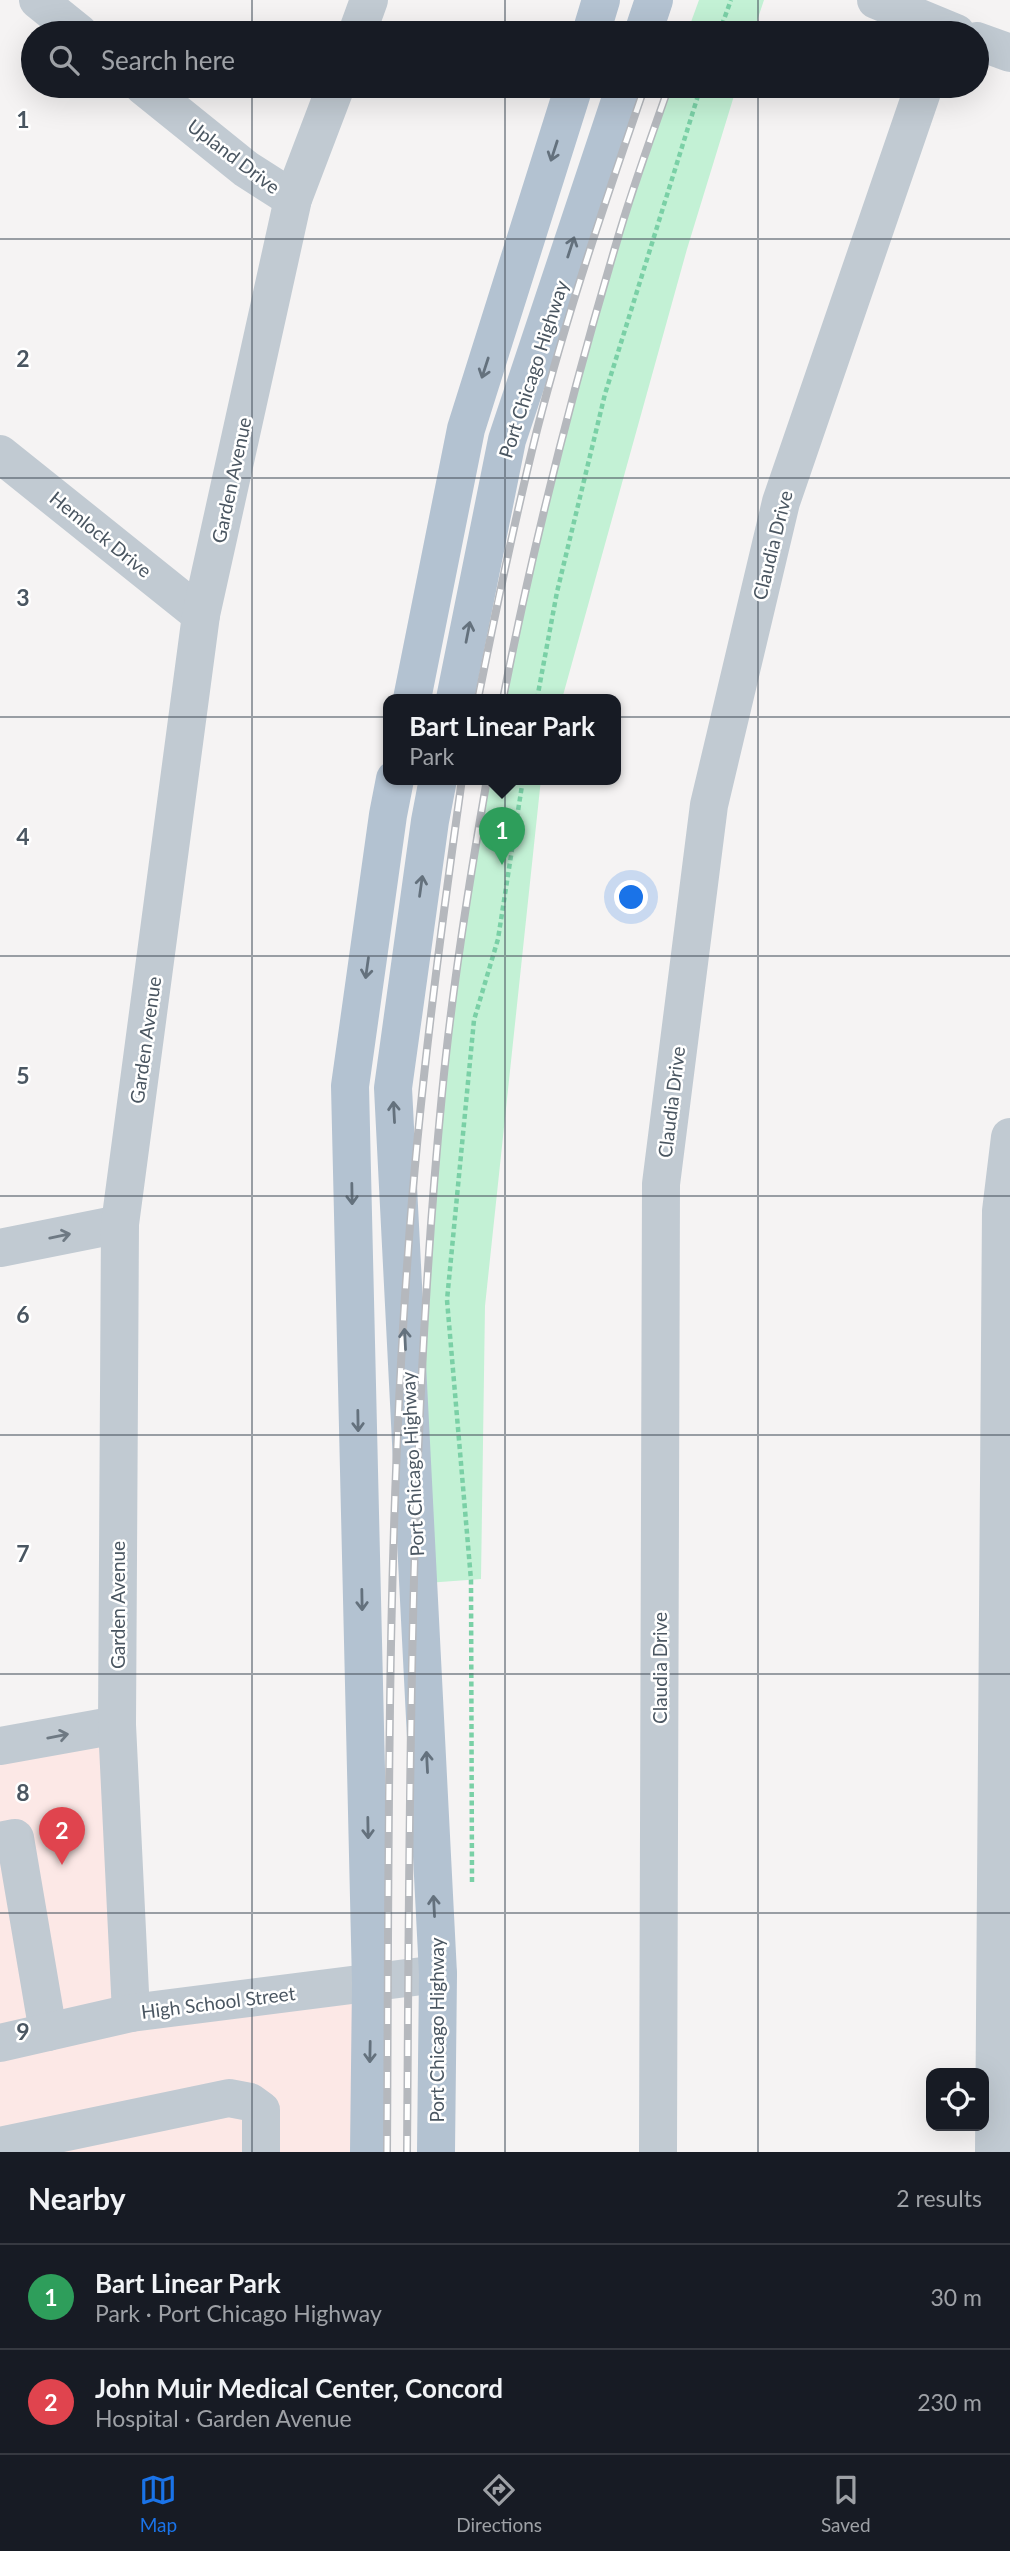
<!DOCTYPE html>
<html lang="en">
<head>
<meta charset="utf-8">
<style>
	:root { --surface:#171b24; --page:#242831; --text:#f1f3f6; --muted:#9ea1a6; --line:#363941; --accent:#1a73e8 }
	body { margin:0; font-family:Lato,sans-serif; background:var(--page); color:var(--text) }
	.controls { position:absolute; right:21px; bottom:21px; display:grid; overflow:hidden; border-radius:14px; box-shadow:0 7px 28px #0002 }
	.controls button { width:63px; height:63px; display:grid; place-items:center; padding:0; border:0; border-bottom:2px solid var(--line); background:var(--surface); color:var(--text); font:35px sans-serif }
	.you { position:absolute; left:632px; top:898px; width:24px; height:24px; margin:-18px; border:5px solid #fff; border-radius:50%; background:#1a73e8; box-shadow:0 0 0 10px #1a73e833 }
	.badge { display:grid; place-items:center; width:46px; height:46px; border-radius:50%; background:var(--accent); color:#fff; font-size:23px; font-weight:700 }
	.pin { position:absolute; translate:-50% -58px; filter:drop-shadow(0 2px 4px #0008) }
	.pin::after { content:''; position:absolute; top:37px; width:24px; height:21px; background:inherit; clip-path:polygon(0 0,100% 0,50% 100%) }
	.popup { position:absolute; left:383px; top:694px; width:238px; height:91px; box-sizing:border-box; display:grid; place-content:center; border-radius:14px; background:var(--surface); filter:drop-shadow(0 2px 5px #0005); font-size:23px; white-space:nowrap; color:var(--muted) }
	.popup b { font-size:26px; color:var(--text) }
	.popup::after { content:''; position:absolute; left:50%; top:100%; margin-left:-14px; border:14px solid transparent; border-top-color:var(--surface) }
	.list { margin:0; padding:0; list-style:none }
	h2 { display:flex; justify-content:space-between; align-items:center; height:91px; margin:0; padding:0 28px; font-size:30px }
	h2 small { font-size:23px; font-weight:400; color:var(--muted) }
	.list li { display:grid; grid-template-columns:46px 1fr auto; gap:21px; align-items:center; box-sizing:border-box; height:105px; padding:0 28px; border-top:2px solid var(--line) }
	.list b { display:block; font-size:26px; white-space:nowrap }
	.list p { margin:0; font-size:23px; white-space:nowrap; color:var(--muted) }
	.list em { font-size:23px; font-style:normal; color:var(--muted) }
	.icon { flex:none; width:38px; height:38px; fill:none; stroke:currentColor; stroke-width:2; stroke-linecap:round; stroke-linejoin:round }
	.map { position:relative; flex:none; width:1010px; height:2152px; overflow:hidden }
	.search { position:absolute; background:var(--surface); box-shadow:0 7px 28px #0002; left:21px; right:21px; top:21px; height:77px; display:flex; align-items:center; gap:18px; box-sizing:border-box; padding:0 24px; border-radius:38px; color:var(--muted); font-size:26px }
	.sheet { height:301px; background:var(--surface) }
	nav { display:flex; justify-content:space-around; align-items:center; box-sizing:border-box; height:98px; border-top:2px solid var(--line); background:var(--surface); font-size:19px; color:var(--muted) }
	nav a { display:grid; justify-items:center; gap:4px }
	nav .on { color:var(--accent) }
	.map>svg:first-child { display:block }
	.medical { fill:#fce8e6 }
	.green { fill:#c3f1d5 }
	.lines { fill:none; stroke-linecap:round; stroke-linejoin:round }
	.path { stroke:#7ad0a6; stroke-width:4.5; stroke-dasharray:5 3.5; stroke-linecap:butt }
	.minor { stroke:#c1cad2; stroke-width:38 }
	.major { stroke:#b3c2d1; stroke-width:38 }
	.rail-casing { stroke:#b5b8bd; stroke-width:8 }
	.rail { stroke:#fff; stroke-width:5; stroke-dasharray:16; stroke-linecap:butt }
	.oneway { stroke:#64717d }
	.oneway2 { stroke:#6e7983 }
	.grid { fill:none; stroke:#4a5661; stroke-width:2; stroke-opacity:0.55 }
	.labels { text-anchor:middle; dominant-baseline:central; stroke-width:5; stroke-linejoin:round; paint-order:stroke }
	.street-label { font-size:19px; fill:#4a5661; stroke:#fff }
	.grid-label { font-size:23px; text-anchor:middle; font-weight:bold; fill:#4a5661; stroke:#fff; stroke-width:5; stroke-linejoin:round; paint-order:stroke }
</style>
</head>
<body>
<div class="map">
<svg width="1010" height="2152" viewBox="0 0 1010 2152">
	<rect width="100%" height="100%" fill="#f5f3f3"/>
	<polygon class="medical" points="117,1725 131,2013 371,1983 369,2152 0,2152 0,1746"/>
	<g class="green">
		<polygon points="699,0 764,0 753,33 687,33"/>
		<path d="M669 86H737L687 249 562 699H503C533 545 572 392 617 241 632 189 651 137 669 86Z"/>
		<path d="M487 779H541L485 1306 481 1579 413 1584C420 1421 426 1256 442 1093 452 988 470 884 487 779Z"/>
	</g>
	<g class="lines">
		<g class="path">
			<polyline points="719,33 731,0"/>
			<polyline points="537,699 557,592 605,394 701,86"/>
			<polyline points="472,1882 471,1580 447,1300 474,1020 498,939 523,779"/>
		</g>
		<g class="minor">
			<polyline points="38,0 79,33"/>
			<polyline points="876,0 956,33"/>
			<polyline points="357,33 369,0"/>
			<polyline points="977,41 1010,53"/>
			<polyline points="143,86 246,169 293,199"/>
			<polyline points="0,454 201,615"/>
			<polyline points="0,1248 120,1224"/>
			<polyline points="0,1746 117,1725"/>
			<polyline points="0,1841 15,1838 48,2032"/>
			<polyline points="131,2013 117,1725 120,1224 201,615 293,199 336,86"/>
			<polyline points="0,2043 131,2013 438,1974"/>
			<polyline points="0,2146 229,2098 250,2102 261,2110 261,2152"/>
			<polyline points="658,2152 661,1184 709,805 781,502 924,86"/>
			<polyline points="994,2152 1001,1211 1010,1137"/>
		</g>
		<g class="major">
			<polyline points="591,33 601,0"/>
			<polyline points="643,33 654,0"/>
			<polyline points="412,699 466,429 574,86"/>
			<polyline points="455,699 507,440 625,86"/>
			<polyline points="369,2152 371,1983 350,1086 388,815 395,779"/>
			<polyline points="436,2152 438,1974 393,1088 430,821 438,779"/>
		</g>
		<defs>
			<g id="rail">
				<path d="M478 699C496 609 515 519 537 430 567 313 606 199 645 86"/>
				<path d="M503 699C533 545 572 392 617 241 632 189 651 138 669 86"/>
				<path d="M387 2152C389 1852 386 1552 408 1253 419 1094 440 937 462 779"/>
				<path d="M407 2152C410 1799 408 1446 442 1094 452 989 469 884 487 779"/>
			</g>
		</defs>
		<use href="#rail" class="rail-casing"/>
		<use href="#rail" class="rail"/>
	</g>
	<defs><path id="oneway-shaft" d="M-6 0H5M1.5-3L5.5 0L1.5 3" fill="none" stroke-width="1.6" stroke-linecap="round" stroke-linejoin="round" transform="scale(1.75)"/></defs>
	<g class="oneway">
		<use href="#oneway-shaft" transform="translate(554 151) rotate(108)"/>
		<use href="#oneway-shaft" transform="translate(571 247) rotate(-72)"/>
		<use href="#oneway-shaft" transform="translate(485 368) rotate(108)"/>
		<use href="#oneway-shaft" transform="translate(468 632) rotate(-79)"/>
		<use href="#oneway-shaft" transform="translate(421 886) rotate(-82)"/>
		<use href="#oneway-shaft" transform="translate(367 968) rotate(98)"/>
		<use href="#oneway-shaft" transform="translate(394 1112) rotate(-93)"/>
		<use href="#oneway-shaft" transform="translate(352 1194) rotate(89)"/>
		<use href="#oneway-shaft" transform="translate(405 1339) rotate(-93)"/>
		<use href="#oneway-shaft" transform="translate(358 1421) rotate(89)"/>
		<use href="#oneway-shaft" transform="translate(362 1600) rotate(89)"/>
		<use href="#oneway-shaft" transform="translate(427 1762) rotate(-93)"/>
		<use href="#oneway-shaft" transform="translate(368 1828) rotate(89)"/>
		<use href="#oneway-shaft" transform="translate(434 1906) rotate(-93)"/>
		<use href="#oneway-shaft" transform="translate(370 2052) rotate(91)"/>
	</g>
	<g class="oneway2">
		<use href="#oneway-shaft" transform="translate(60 1236) rotate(-12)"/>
		<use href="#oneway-shaft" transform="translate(58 1736) rotate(-11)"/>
	</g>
	<path class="grid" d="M252 0V33M505 0V33M758 0V33M252 86V2152M505 86V2152M758 86V2152M0 239H1010M0 478H1010M0 717H1010M0 956H1010M0 1196H1010M0 1435H1010M0 1674H1010M0 1913H1010"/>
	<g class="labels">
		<g class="street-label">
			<text transform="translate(234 156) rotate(37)">Upland Drive</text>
			<text transform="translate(533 369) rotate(-72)">Port Chicago Highway</text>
			<text transform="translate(231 480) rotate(-78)">Garden Avenue</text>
			<text transform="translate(101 534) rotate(39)">Hemlock Drive</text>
			<text transform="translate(772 545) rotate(-76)">Claudia Drive</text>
			<text transform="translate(145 1040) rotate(-82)">Garden Avenue</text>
			<text transform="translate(671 1102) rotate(-83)">Claudia Drive</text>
			<text transform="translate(412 1464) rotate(-93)">Port Chicago Highway</text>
			<text transform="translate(117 1605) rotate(-90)">Garden Avenue</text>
			<text transform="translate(659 1668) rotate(-90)">Claudia Drive</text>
			<text transform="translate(218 2002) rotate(-7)">High School Street</text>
			<text transform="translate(436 2030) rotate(-90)">Port Chicago Highway</text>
		</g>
	</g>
	<g class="grid-label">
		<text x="23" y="128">1</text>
		<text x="23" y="367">2</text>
		<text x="23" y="606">3</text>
		<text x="23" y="845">4</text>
		<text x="23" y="1084">5</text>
		<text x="23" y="1323">6</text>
		<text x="23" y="1562">7</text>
		<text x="23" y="1801">8</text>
		<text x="23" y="2040">9</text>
	</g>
</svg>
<div class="controls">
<button><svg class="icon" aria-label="locate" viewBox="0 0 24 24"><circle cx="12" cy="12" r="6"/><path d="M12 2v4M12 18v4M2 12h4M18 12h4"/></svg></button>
</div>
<div class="you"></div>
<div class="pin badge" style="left:502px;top:865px;background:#2e9e5b">1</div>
<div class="popup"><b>Bart Linear Park</b>Park</div>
<div class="pin badge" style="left:62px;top:1865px;background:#e0444e">2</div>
<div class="search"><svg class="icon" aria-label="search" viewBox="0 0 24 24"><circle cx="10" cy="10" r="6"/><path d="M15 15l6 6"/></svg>Search here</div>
</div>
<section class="sheet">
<h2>Nearby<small>2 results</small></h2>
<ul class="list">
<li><span class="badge" style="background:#2e9e5b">1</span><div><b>Bart Linear Park</b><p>Park · Port Chicago Highway</p></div><em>30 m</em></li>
<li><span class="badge" style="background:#e0444e">2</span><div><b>John Muir Medical Center, Concord</b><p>Hospital · Garden Avenue</p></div><em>230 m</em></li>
</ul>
</section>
<nav>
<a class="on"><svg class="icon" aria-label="map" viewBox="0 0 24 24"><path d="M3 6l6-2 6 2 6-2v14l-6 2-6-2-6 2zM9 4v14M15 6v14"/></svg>Map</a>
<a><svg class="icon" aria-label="directions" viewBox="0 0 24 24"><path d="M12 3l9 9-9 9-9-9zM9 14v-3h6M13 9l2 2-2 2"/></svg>Directions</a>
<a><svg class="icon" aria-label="saved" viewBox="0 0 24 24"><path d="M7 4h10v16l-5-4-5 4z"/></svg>Saved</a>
</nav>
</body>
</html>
